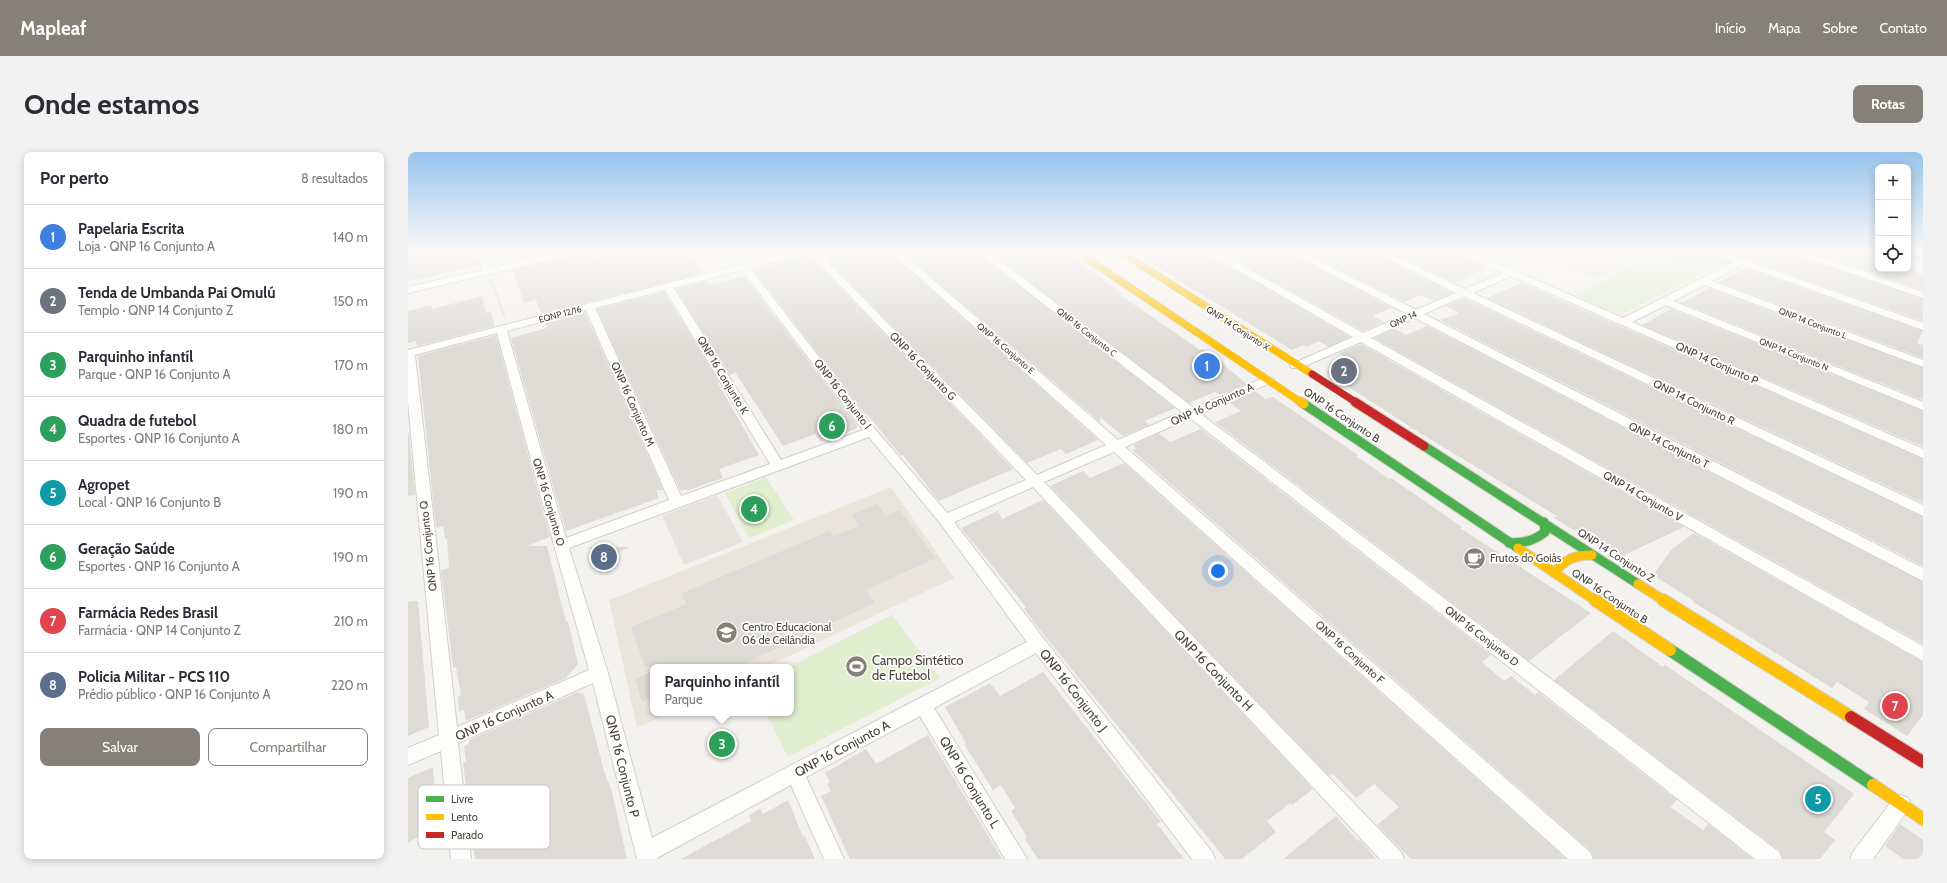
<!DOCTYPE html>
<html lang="pt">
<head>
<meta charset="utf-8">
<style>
	:root { --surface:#fff; --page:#f2f2f3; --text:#2b2b33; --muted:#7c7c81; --line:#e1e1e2; --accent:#868178 }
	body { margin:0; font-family:Cabin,sans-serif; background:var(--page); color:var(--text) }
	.controls { position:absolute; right:12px; top:12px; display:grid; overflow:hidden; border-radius:8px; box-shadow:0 2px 10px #0003 }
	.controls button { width:36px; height:36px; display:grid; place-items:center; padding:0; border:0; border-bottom:1px solid var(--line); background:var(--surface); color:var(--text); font:20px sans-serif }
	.you { position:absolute; left:810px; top:419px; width:14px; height:14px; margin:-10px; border:3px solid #fff; border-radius:50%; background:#1a73e8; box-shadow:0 0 0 6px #1a73e833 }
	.badge { display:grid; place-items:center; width:26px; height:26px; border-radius:50%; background:var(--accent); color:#fff; font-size:13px; font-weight:700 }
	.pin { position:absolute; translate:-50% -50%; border:2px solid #fff; box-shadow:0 1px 4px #0006 }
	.popup { position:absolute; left:242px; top:512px; width:144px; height:52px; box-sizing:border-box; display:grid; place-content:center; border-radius:8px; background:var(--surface); filter:drop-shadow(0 1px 3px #0005); font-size:13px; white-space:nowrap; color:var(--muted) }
	.popup b { font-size:15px; color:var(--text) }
	.popup::after { content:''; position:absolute; left:50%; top:100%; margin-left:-8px; border:8px solid transparent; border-top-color:var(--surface) }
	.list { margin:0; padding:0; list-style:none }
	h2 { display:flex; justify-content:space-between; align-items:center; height:52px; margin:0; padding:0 16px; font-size:17px }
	h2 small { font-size:13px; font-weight:400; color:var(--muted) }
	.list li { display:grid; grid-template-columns:26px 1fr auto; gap:12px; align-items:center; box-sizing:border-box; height:64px; padding:0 16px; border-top:1px solid var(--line) }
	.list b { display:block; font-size:15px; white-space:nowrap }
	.list p { margin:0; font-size:13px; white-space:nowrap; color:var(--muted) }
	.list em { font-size:13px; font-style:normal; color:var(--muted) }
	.actions { display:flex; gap:8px; padding:12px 16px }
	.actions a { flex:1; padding:9px 0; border:1px solid var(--accent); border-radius:8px; text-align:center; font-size:14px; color:var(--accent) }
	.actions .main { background:var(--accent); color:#fff }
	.icon { flex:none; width:22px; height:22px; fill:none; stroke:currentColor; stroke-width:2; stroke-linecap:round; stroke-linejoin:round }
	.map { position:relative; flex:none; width:1515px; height:707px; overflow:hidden; border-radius:8px }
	header { display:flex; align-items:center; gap:24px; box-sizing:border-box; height:56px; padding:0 20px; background:var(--accent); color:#fff }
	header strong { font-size:19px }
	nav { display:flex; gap:22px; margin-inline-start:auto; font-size:14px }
	.intro { display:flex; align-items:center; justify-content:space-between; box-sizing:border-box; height:96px; padding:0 24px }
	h1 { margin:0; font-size:28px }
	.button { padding:10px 18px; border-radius:8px; background:var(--accent); color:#fff; font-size:14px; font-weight:700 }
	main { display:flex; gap:24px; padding:0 24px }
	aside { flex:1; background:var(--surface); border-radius:8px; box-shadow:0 2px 10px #0003 }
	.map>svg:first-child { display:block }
	.education { fill:#eae5da }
	.green { fill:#e1eecf }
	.parking { fill:#e6e3df }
	.building { fill:#dedbd6 }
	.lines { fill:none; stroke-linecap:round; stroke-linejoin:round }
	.street-casing { stroke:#d2d0cb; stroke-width:2 }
	.fast-far1-casing { stroke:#d3cfc5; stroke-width:11 }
	.fast-casing { stroke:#d3cfc5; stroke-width:14 }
	.slow-far2-casing { stroke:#d3cfc5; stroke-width:8 }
	.slow-far1-casing { stroke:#d3cfc5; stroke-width:11 }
	.slow-casing { stroke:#d3cfc5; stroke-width:14 }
	.jam-far2-casing { stroke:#d3cfc5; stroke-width:8 }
	.jam-far1-casing { stroke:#d3cfc5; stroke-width:11 }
	.jam-casing { stroke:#d3cfc5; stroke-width:14 }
	.path { stroke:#d3d2cc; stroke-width:2; stroke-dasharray:1.5 1.5; stroke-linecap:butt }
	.street { fill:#fdfdfc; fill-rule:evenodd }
	.fast-far1 { stroke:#4caf50; stroke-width:9 }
	.fast { stroke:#4caf50; stroke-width:12 }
	.slow-far2 { stroke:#ffc107; stroke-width:7 }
	.slow-far1 { stroke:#ffc107; stroke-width:9 }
	.slow { stroke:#ffc107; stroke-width:12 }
	.jam-far2 { stroke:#c62828; stroke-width:7 }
	.jam-far1 { stroke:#c62828; stroke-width:9 }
	.jam { stroke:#c62828; stroke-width:12 }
	.labels { text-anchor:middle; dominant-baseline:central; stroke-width:3.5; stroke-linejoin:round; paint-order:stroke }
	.far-street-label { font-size:9px; fill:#4b4439; stroke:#fff }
	.street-label { font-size:11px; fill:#4b4439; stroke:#fff }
	.poi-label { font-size:11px; fill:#4b4439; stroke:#fff; text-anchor:start }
	.near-poi-label { font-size:13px; fill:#4b4439; stroke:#fff; text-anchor:start }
	.near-street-label { font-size:13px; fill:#4b4439; stroke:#fff }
	.key { fill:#fff; stroke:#c9c7c4; stroke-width:1 }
	.key-label { font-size:11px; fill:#4b4439 }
</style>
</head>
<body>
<header>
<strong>Mapleaf</strong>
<nav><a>Início</a><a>Mapa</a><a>Sobre</a><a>Contato</a></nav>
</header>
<div class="intro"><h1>Onde estamos</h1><a class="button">Rotas</a></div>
<main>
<aside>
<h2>Por perto<small>8 resultados</small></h2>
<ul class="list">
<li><span class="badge" style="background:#3f7fe0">1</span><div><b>Papelaria Escrita</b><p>Loja · QNP 16 Conjunto A</p></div><em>140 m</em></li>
<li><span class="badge" style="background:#6b7280">2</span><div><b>Tenda de Umbanda Pai Omulú</b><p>Templo · QNP 14 Conjunto Z</p></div><em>150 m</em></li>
<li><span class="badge" style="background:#2e9e5b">3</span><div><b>Parquinho infantíl</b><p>Parque · QNP 16 Conjunto A</p></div><em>170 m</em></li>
<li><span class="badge" style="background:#2e9e5b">4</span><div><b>Quadra de futebol</b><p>Esportes · QNP 16 Conjunto A</p></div><em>180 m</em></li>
<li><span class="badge" style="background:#0f9aa8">5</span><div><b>Agropet</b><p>Local · QNP 16 Conjunto B</p></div><em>190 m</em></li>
<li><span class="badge" style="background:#2e9e5b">6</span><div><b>Geração Saúde</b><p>Esportes · QNP 16 Conjunto A</p></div><em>190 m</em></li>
<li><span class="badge" style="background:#e0444e">7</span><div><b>Farmácia Redes Brasil</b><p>Farmácia · QNP 14 Conjunto Z</p></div><em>210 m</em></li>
<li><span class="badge" style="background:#5c6f8a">8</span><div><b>Policia Militar - PCS 110</b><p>Prédio público · QNP 16 Conjunto A</p></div><em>220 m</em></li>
</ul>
<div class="actions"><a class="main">Salvar</a><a>Compartilhar</a></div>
</aside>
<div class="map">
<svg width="1515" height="707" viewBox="0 0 1515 707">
	<rect width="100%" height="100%" fill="#f4f2ee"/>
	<g class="education">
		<polygon points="1124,99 1247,99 1191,127"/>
		<polygon points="483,335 546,426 358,515 245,515 245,561 260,561 229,576 201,448"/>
	</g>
	<g class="green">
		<polygon points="1253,99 1294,99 1320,108 1213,163 1167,143"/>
		<polygon points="358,325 386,368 341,386 317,341"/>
		<polygon points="484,463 532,526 380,605 358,561 383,561 383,515 381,515"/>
	</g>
	<polygon class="parking" points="309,343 335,390 276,413 254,364"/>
	<g class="building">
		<polygon points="0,99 67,99 71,113 3,129 0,128"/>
		<polygon points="80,99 149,99 102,110 101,106 83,110"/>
		<polygon points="174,99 183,99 184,106 211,99 281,99 295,121 133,162 128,148 116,151 105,118 168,103"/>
		<polygon points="345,99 379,99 351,106"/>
		<polygon points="411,99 481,99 690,288 658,302 653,297 619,311"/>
		<polygon points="494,99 567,99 767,256 737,269 741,273 715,284 692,265 692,270"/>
		<polygon points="581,99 655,99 714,141 711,142 792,198 795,197 818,213 816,213 839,232 812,243 807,240 781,251"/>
		<polygon points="724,99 795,99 942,185 920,195 911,189 898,195 895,193 884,198"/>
		<polygon points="811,99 879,99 984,156 964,164 976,170 955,179"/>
		<polygon points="895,99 963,99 1044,141 1026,149 1013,143 996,150"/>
		<polygon points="979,99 1044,99 1079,115 1048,131"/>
		<polygon points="1247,99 1297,99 1322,110 1315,114 1285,114 1246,102"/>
		<polygon points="1316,99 1380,99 1383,102 1515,147 1515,169"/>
		<polygon points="1400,99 1470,99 1470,117 1507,117 1515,123 1515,138"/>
		<polygon points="400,102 605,317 531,349 495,303 493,304 459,262 458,263 345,117"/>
		<polygon points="1338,116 1515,179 1509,191 1515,193 1515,206 1311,130"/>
		<polygon points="336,124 450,274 447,277 413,290 407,282 375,294 327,220 322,223 268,137 300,129 299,134"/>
		<polygon points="1114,131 1515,307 1515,351 1079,146"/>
		<polygon points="1301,136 1515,216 1515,248 1274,151"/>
		<polygon points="256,140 311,230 310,231 351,303 311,317 315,326 281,338 272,338 189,157"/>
		<polygon points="74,144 78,161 83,160 87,174 9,194 8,189 0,191 0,159 23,153 24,157"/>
		<polygon points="1056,146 1515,365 1515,414 1032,168 1051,161 1037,154"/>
		<polygon points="1263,157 1515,259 1515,295 1234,173"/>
		<polygon points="177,160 255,338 248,338 251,346 158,379 103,186 139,176 137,171"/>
		<polygon points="1019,174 1515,430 1515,492 966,186 987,177 998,183"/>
		<polygon points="88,183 142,385 118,394 139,394 158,470 160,469 170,512 158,526 58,569 56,558 51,560 50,544 53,543 48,515 45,516 33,418 41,416 39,387 37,387 35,374 28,376 10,204"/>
		<polygon points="953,192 1276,375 1214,404 1169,377 1167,379 1146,366 1149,364 1004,276 918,220 943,208 931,201"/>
		<polygon points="847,239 857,247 865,245 950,303 948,304 981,327 983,326 1054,375 1052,376 1183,461 1121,509 807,270 833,259 822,251"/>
		<polygon points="793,277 1083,503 1074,510 1096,529 1103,524 1127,543 1130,540 1269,648 1262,655 1295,678 1300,672 1345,707 1186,707 1183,699 724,298 728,296 725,293 751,281 762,290"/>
		<polygon points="0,281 1,281 7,343 0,344"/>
		<polygon points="716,311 1158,707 1003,707 969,673 991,655 966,632 948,646 925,622 921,624 642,334 675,319 682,326"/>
		<polygon points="635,348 905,637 884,653 882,651 859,669 868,680 834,707 817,707 628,473 616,457 618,455 553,376 590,359 594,367"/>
		<polygon points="469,352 478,364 492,358 528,406 458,438 467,451 329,515 237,515 223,475 278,452 274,441 422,379 425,385 451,374 443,363"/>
		<polygon points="1286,381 1515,510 1515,563 1499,584 1456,557 1461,550 1429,530 1424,536 1285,450 1286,449 1245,423 1264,397"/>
		<polygon points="182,395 223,395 188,409"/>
		<polygon points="10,449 21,575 0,584 0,450"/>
		<polygon points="1205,479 1255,515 1257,513 1446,642 1416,680 1427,688 1412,707 1375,707 1372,699 1146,528"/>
		<polygon points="245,519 245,545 234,550 227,527"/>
		<polygon points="635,520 753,670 749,672 776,707 630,707 617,687 619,685 603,659 607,656 593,633 585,638 556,592 558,591 537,555 582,531 592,544"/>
		<polygon points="170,540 176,542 196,619 204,640 219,707 67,707 55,611 58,610 56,594 61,592 61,588"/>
		<polygon points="520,583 594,707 442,707 413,644 423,639 419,632 422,630 417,621 458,597 468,612"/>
		<polygon points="25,615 30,673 0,691 0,626"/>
		<polygon points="380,648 395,685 397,684 407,707 273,707 343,669 341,663 352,657 355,662"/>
		<polygon points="928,664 950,689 952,688 968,707 875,707"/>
		<polygon points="1492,672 1515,688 1515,707 1495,707 1477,694"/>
	</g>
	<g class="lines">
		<defs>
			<g id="street">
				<polygon points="68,99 78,99 83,116 156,99 173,99 168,102 0,141 0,135 74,118"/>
				<path d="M385 99H409L629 323 698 293 482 99H492L710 288 774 260 568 99H579L786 256 856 226H864L866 228 864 230 793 262 1371 700 1374 707H1347L782 266 717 295 1182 700 1185 707H1160L706 300 636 330 993 700 996 707H972L625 335 546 370 636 487 804 700 807 707H784L628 501 526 556 619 707H597L512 564 398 625 436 707H416L383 633 249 706V707H229L185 531 50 591 63 707H43L33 599 0 613V596L31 583 0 250V198ZM400 100 401 101 618 328 539 361 467 277 342 116ZM334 118 455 278 373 308 266 136ZM257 138 362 312 273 344 187 156ZM178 158 261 348 158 386 99 179ZM89 181 146 393 181 518 49 575 7 203ZM461 285 532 371 619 490 244 686 200 521 161 396Z"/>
				<polygon points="796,99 808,99 955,181 999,162 880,99 892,99 1008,158 1048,141 964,99 976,99 1057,137 1095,121 1049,99 1062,99 1215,166 1326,110 1298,99 1312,99 1515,171 1515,178 1334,113 1304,129 1515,208 1515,215 1297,133 1265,149 1515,250 1515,258 1258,153 1224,170 1515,297 1515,306 1103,124 1065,141 1515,353 1515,364 1056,144 1016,162 1515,416 1515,429 1007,166 963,186 1515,494 1515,509 953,190 892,216 884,216 882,214 884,212 945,185"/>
				<polygon points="1381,99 1395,99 1515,140 1515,146 1383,101"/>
				<polygon points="1500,105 1515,110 1515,116 1500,111"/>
				<polygon points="1493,643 1500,646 1503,652 1500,658 1465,707 1442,707 1445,700 1486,646"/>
			</g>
			<g id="fast-far1">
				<polyline points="896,252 1110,396"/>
				<polyline points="1016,294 1230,432"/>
				<path d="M1101 391C1115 391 1126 389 1137 380L1136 370"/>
			</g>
			<polyline id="fast" points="1262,498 1465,633"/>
			<g id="slow-far2">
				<polyline points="668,99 894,251"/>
				<polyline points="711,99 904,222"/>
			</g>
			<g id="slow-far1">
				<polyline points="893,250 896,252"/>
				<polyline points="1110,396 1188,449"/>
				<path d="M1147 421C1156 407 1168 403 1184 403"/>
				<polyline points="1230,432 1257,449"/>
			</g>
			<g id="slow">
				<polyline points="1187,448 1262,498"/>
				<polyline points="1255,448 1443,565"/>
				<polyline points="1465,633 1515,667"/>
			</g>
			<polyline id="jam-far2" points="904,222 949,251"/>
			<polyline id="jam-far1" points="947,250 1016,294"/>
			<polyline id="jam" points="1443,565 1515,610"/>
		</defs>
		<use href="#street" class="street-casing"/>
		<use href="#fast-far1" class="fast-far1-casing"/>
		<use href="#fast" class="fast-casing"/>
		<use href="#slow-far2" class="slow-far2-casing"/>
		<use href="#slow-far1" class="slow-far1-casing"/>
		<use href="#slow" class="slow-casing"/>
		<use href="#jam-far2" class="jam-far2-casing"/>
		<use href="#jam-far1" class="jam-far1-casing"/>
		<use href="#jam" class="jam-casing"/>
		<polyline class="path" points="83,129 97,165"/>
		<use href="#street" class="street"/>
		<use href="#fast-far1" class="fast-far1"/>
		<use href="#fast" class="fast"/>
		<use href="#slow-far2" class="slow-far2"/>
		<use href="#slow-far1" class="slow-far1"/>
		<use href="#slow" class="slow"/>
		<use href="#jam-far2" class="jam-far2"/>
		<use href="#jam-far1" class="jam-far1"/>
		<use href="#jam" class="jam"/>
	</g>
	<linearGradient id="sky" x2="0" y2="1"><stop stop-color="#98c4ec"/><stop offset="0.5" stop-color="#faf9f7"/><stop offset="1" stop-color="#faf9f7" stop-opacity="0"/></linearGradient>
	<rect width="1515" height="198" fill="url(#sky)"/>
	<defs>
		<symbol id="cafe-disc" viewBox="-11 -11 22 22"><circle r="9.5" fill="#868178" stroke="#fff"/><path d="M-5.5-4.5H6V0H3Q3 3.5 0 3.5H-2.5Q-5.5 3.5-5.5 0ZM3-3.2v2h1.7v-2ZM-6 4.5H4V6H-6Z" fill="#fff"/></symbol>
		<symbol id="school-disc" viewBox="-11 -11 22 22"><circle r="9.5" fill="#868178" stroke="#fff"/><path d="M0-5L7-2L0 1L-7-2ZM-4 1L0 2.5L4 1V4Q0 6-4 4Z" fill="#fff"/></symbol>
		<symbol id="stadium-disc" viewBox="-11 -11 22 22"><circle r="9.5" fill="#868178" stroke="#fff"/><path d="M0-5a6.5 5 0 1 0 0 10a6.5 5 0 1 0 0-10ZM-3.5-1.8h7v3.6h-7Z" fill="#fff"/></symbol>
	</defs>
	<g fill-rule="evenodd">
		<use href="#cafe-disc" x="1054" y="394" width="25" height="25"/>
		<use href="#school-disc" x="306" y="468" width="25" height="25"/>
		<use href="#stadium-disc" x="436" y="502" width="25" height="25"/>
	</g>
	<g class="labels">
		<g class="far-street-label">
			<text transform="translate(152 162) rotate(-15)">EQNP 12/16</text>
			<text transform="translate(995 167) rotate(-24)">QNP 14</text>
			<text transform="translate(1405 171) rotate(21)">QNP 14 Conjunto L</text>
			<text transform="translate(830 176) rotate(33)">QNP 14 Conjunto X</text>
			<text transform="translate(679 180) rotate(38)">QNP 16 Conjunto C</text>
			<text transform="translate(598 196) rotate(41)">QNP 16 Conjunto E</text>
			<text transform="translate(1386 202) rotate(22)">QNP 14 Conjunto N</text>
		</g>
		<g class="street-label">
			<text transform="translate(1309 211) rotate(24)">QNP 14 Conjunto P</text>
			<text transform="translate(515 214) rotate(46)">QNP 16 Conjunto G</text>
			<text transform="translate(315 223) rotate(59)">QNP 16 Conjunto K</text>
			<text transform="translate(435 242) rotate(52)">QNP 16 Conjunto I</text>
			<text transform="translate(1286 250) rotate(26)">QNP 14 Conjunto R</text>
			<text transform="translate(225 252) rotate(66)">QNP 16 Conjunto M</text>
			<text transform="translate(804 252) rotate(-24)">QNP 16 Conjunto A</text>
			<text transform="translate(934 263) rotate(34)">QNP 16 Conjunto B</text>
			<text transform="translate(1261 293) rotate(27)">QNP 14 Conjunto T</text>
			<text transform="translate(1235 344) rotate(30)">QNP 14 Conjunto V</text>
			<text transform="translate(141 350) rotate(74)">QNP 16 Conjunto O</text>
			<text transform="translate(20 394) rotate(-96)">QNP 16 Conjunto Q</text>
			<text transform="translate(1208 403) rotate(33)">QNP 14 Conjunto Z</text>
			<text transform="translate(1202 444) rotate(34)">QNP 16 Conjunto B</text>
			<text transform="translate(1074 484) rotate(38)">QNP 16 Conjunto D</text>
			<text transform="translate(942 500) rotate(42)">QNP 16 Conjunto F</text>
		</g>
		<g class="poi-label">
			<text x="1082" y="406">Frutos do Goiás</text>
			<text x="334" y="475">Centro Educacional<tspan x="334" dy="13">06 de Ceilândia</tspan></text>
		</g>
		<g class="near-poi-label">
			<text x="464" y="508">Campo Sintético<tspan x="464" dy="15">de Futebol</tspan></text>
		</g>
		<g class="near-street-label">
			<text transform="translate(806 518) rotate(46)">QNP 16 Conjunto H</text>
			<text transform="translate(666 538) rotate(52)">QNP 16 Conjunto J</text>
			<text transform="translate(96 563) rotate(-24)">QNP 16 Conjunto A</text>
			<text transform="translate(434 596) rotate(-28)">QNP 16 Conjunto A</text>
			<text transform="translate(215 614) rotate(76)">QNP 16 Conjunto P</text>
			<text transform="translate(562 630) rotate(59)">QNP 16 Conjunto L</text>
		</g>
	</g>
	<rect x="10" y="633" width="132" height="64" rx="6" class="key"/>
	<rect x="18" y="644" width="18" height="6" fill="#4caf50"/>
	<rect x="18" y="662" width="18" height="6" fill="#ffc107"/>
	<rect x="18" y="680" width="18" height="6" fill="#c62828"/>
	<g class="key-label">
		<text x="43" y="651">Livre</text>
		<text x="43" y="669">Lento</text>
		<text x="43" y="687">Parado</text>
	</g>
</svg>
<div class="controls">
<button>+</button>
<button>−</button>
<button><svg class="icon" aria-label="locate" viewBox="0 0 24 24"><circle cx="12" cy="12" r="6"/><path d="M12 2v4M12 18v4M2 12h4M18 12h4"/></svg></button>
</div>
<div class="you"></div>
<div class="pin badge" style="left:799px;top:214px;background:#3f7fe0">1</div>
<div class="pin badge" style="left:936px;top:219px;background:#6b7280">2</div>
<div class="pin badge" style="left:314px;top:592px;background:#2e9e5b">3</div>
<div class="popup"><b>Parquinho infantíl</b>Parque</div>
<div class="pin badge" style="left:346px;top:357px;background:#2e9e5b">4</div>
<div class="pin badge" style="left:1410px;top:647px;background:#0f9aa8">5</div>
<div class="pin badge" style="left:424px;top:274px;background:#2e9e5b">6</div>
<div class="pin badge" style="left:1487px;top:554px;background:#e0444e">7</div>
<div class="pin badge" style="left:196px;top:405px;background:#5c6f8a">8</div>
</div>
</main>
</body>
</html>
